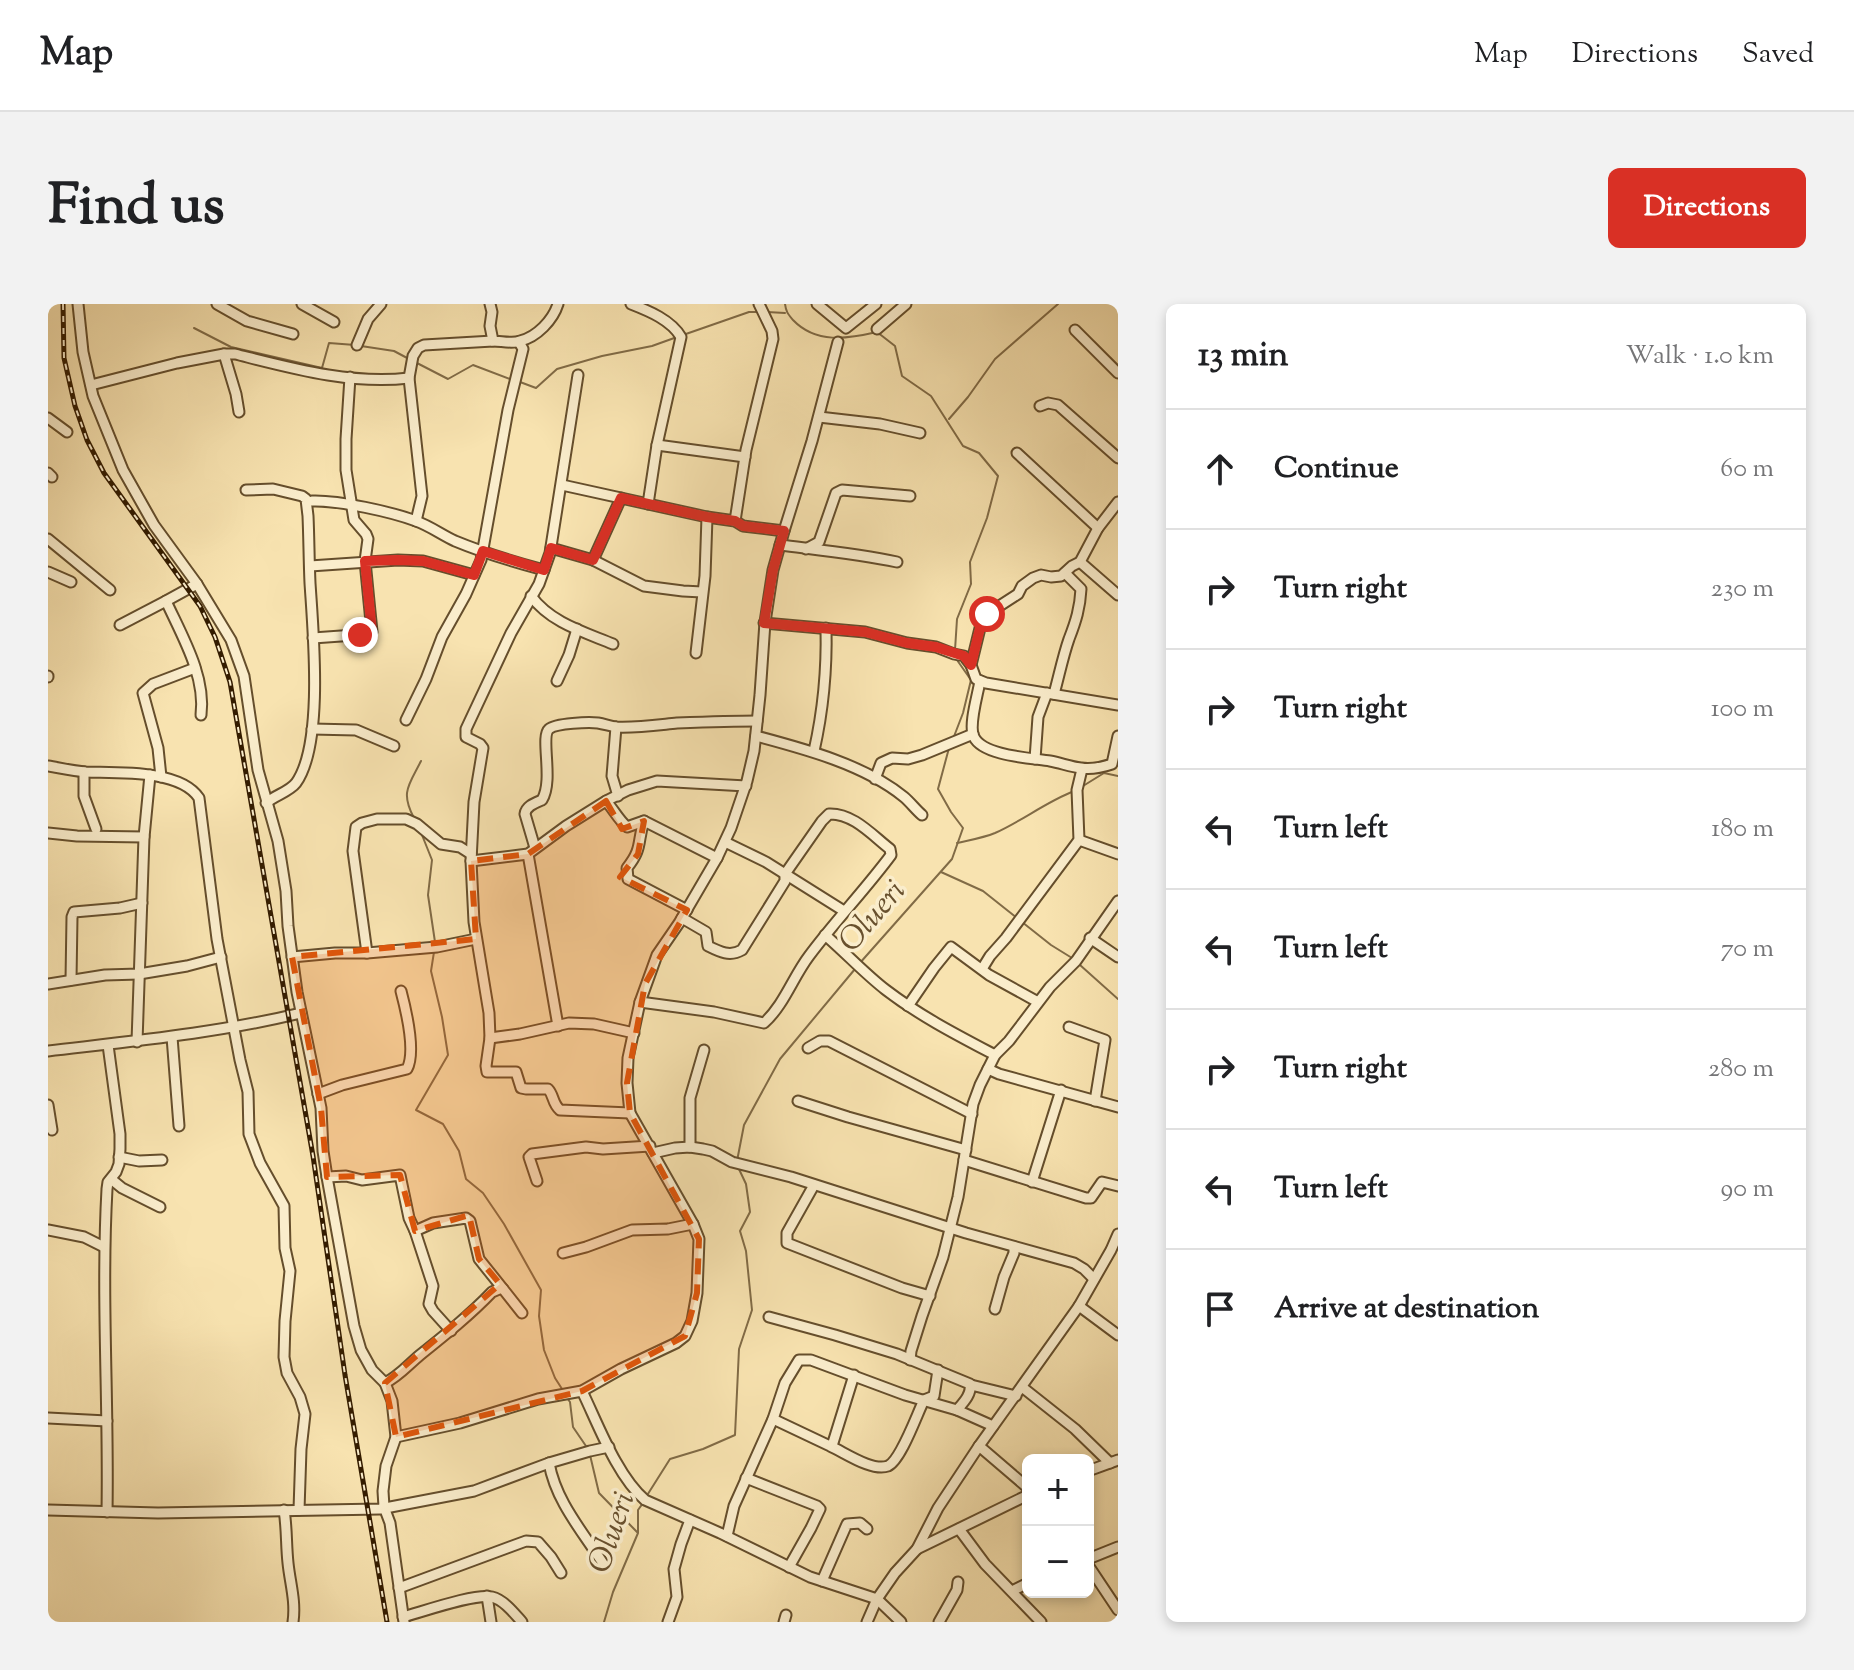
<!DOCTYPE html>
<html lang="en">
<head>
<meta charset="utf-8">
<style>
	:root { --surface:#fff; --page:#f2f2f2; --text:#202124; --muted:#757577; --line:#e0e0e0; --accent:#d93025 }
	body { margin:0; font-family:"Sorts Mill Goudy",serif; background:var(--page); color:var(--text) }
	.controls { position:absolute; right:24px; bottom:24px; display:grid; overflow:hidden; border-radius:12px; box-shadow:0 4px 12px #0003 }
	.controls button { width:72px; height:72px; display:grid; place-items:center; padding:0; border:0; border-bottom:2px solid var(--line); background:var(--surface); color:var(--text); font:40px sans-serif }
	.stop { position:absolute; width:24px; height:24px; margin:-18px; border:6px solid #d93025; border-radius:50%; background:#fff }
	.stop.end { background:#d93025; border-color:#fff; box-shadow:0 2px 8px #0008 }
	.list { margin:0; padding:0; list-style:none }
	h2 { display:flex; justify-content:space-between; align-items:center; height:104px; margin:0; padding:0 32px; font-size:34px }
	h2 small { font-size:26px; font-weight:400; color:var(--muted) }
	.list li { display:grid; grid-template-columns:52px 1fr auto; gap:24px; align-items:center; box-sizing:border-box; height:120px; padding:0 32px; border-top:2px solid var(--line) }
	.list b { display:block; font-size:30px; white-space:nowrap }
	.list em { font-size:26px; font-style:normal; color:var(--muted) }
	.icon { flex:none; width:44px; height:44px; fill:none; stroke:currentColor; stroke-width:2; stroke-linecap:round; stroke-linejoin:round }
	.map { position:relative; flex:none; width:1070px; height:1318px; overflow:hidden; border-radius:12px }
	header { display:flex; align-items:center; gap:48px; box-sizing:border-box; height:112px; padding:0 40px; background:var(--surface); border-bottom:2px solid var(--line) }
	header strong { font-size:38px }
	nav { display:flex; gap:44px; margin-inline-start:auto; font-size:28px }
	.intro { display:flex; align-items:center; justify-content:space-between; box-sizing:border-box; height:192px; padding:0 48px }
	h1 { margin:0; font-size:56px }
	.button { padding:20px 36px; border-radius:12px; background:var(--accent); color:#fff; font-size:28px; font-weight:700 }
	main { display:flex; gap:48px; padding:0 48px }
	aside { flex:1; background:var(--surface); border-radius:12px; box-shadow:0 4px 12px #0003 }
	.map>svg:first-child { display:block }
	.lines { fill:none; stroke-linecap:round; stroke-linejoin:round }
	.stream { stroke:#816b46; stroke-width:2 }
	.minor-casing { stroke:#654e2c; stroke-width:13 }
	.minor { stroke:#faedcc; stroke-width:9 }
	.rail-casing { stroke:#341c00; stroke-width:5 }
	.rail { stroke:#faedcc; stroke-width:2; stroke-dasharray:6; stroke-linecap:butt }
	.route { stroke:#d93025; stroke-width:10 }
	.marked { fill:#df560b; fill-opacity:0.2; stroke:#df560b; stroke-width:6; stroke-dasharray:16 10; stroke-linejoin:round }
	.labels { text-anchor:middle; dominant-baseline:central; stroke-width:7; stroke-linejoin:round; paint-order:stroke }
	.water-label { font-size:32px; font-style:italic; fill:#68502e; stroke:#faedcc }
</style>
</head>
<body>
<header>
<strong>Map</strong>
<nav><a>Map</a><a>Directions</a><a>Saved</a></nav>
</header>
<div class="intro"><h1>Find us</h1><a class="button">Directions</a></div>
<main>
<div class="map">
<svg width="1070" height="1318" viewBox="0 0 1070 1318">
	<rect width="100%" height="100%" fill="#f8e3b0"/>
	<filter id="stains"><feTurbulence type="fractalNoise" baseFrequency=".0025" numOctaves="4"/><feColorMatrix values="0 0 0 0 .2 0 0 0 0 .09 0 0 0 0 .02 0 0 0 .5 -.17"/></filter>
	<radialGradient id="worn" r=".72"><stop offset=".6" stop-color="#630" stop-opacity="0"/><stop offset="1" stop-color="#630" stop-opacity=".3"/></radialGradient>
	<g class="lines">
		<g class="stream">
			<path d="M737 0C738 8 740 10 745 16 768 40 799 35 829 28L847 42 854 72 883 92 915 142 931 149 950 172 939 214 922 258 923 280 909 315 907 346"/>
			<polyline points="719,8 737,9"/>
			<polyline points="146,24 183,43 274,64 281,39 307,41"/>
			<polyline points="635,31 701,8 709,8"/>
			<polyline points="313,42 346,47 361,55"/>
			<polyline points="367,58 400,75 425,61 462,75"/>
			<polyline points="472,78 488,84 509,65 554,52 604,42 629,33"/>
			<polyline points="901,115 920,93 947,55 1010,0"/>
			<polyline points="905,435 915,409 923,376 909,356"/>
			<polyline points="1035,482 1056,469 1070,472"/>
			<path d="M366 514C352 488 361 481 373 457"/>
			<polyline points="374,531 384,556 380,591 387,638"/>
			<path d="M909 539C922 536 935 534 947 529 974 517 998 498 1026 487"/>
			<polyline points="893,568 935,587 969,614"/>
			<polyline points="974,618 1003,641 1024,654"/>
			<polyline points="386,648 383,667 394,713 400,751 368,806 395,820 411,847 418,875 435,889 456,920 493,986 491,1012 496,1046 507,1074 516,1088"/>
			<polyline points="811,660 904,555 915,524 903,508 890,485 901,444"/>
			<polyline points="1032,661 1070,695"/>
			<polyline points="689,857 696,821 732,755 807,665"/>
			<polyline points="519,1094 522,1098 525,1123 540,1145"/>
			<polyline points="542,1151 551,1189 589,1228"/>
			<polyline points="598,1193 622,1155 655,1145 687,1131 691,1045 704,1006 698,947 692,927 702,908 698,880 690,863"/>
			<polyline points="556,1318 565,1288 590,1229 590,1206 595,1199"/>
		</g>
		<defs>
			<g id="minor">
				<polyline points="30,0 35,48 45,92 75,166 106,221 149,280 183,336 196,372 210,466 230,537 238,587 240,622 249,688 273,804 275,847 279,873 306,1022 313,1046 324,1066 337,1079 344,1097 348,1133 338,1162 335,1187 336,1203 342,1219 356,1318"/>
				<polyline points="169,0 199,17 245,30"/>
				<polyline points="254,0 286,18"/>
				<path d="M442 0 444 8 442 22 445 37C453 37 465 40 472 37 489 33 505 16 510 0"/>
				<path d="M583 0C601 7 623 16 633 33L609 141 600 200"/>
				<polyline points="769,0 798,24 828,0"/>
				<polyline points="829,25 858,0"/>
				<polyline points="1027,26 1070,69"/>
				<polyline points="309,41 320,15 333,0"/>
				<polyline points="176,50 188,90 191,108"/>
				<path d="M530 71 502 249 491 280 463 329 418 425V433L432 440 435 444 426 498 423 557 426 618 441 709 442 734 438 762 439 768H468L473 784 478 785H500C506 791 504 799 512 806L582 809"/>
				<path d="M43 81 129 59 176 50H187C243 64 303 81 361 74"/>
				<polyline points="992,102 1000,99 1010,101 1070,154"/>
				<polyline points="771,113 832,120 872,129"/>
				<polyline points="0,114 19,128"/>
				<polyline points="609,141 697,153"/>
				<polyline points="969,149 1050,224"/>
				<polyline points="0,169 4,173"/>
				<polyline points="514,181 659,213 687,217 695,222 736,227"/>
				<path d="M198 186 225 185 254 192 258 195 260 212C261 234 261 257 262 279 265 327 276 440 248 479 241 488 227 491 218 499"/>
				<path d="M264 197C290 196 344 208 368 217 382 222 394 231 407 237 436 249 466 258 496 266"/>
				<polyline points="368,217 374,192 361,74 365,52 370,44 376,41 445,37"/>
				<polyline points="687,217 698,146 725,35 724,27 711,0"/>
				<polyline points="0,235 62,286"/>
				<path d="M732 241C771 246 811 250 849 258"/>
				<polyline points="503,244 545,256 596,282 635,287 654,288"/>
				<polyline points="758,245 771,238 788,189 794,186 862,192"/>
				<polyline points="545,256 573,194"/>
				<polyline points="1032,258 1070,291"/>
				<polyline points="262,262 350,256 375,257 426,271"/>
				<polyline points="0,268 23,278"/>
				<path d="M483 292C503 319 536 328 565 340"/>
				<polyline points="118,297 149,280"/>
				<polyline points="716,319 817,328 859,339 888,343 906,350 916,352 923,361 928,375 938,379 1070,401"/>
				<path d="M72 321 118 297C134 332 158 372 153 411"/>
				<polyline points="265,334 321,330 324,328 317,257 320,235 318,230 306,216 298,166 298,135 302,73"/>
				<polyline points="648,349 657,272 659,213"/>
				<polyline points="923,361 933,320 939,310 970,290 974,282 985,274 993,271 1003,273 1013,272 1024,262 1032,258 1050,224 1070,198"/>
				<polyline points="0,373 0,372"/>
				<polyline points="509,377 521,351 529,325"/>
				<path d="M932 377C930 390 920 422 926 433 935 452 984 454 1002 457 1013 459 1023 463 1033 464 1044 466 1055 463 1064 460L1070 432"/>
				<path d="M1006 390C1011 372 1015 352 1021 335 1028 317 1032 304 1033 285L1017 269"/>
				<polyline points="358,416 378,375 394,333 418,290 433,256 460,106 475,45 471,38"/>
				<polyline points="568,423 564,472 570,492"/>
				<polyline points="264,425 308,426 346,442"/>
				<path d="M708 432C757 445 817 461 856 493 863 499 868 506 874 511"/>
				<path d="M766 447C775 407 779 365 778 324"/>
				<polyline points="987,455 990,413 999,389"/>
				<path d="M0 462C12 464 25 467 38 468 68 469 132 465 151 494L169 635 192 756 200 788 201 830 212 859 236 902 237 944 242 967 237 1017 236 1053 239 1069 252 1093 257 1110 253 1145 251 1206"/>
				<polyline points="36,468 36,492 48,525"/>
				<polyline points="113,473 110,444 95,389 105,380 147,364"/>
				<polyline points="827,475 833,459 844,454 860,455 874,451 925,430"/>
				<path d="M558 497C566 506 570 515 579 523L596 517 669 554"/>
				<path d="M596 517C589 538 595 544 579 564L580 575 639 606"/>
				<polyline points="0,529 29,532 96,533"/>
				<polyline points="1031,536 1070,550"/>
				<polyline points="677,538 718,558 796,607"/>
				<path d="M487 544 477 510C478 502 487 499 494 496 506 476 492 433 501 425 508 419 541 418 550 419 556 420 562 422 568 423 588 424 609 421 629 419 656 418 683 417 709 417"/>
				<polyline points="480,550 510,722"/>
				<polyline points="423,557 480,550 518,522 558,497 580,486 609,477 698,482"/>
				<path d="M777 631C798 649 816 669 838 686 872 712 909 731 947 751"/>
				<polyline points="1042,634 1070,653"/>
				<polyline points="319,649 389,643 428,635"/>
				<polyline points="244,653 287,649 319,649 305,547 308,523 314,519 329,515 358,515 369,520 393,540 412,543 423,550"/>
				<polyline points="934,665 942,652 958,634 1031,536 1029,486 1034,465"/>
				<polyline points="23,676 24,613 26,608 72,604 94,599"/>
				<polyline points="0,680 57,671 91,670 139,662 173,653"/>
				<path d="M592 698 666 708 716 719C736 701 745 673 761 652 787 617 817 586 843 551L842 545C824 531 805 509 781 510L774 517 737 570V577L694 646C682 653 672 648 660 642L658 628 634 614"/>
				<polyline points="860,702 886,664 903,643 941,671 990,698"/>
				<polyline points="1021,723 1057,736 1047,797"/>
				<polyline points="124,733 131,822"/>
				<polyline points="442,734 472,730 521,719 546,720 586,729"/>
				<polyline points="89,738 96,533 102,471"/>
				<polyline points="760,744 772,737 781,737 924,810"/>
				<path d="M0 747C85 737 170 729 253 709"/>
				<polyline points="940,765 951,770 1070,803"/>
				<path d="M270 790 294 781 359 765C368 748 358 706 353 687"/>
				<polyline points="750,797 800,813 918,846"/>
				<polyline points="0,801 4,826"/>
				<polyline points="642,843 642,794 656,746"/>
				<polyline points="605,849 627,844 642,843 655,845 664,847 684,858 743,873 918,929 1026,959 1036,965 1046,975"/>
				<polyline points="71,853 91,857 114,856"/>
				<polyline points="916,856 1038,894 1043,894 1054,878 1070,882"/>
				<polyline points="279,873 298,872 314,876 352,871 361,914 367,927 385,982 381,1000 385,1007 403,1027"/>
				<polyline points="63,875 74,884 112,903"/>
				<polyline points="489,877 481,853 484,850 538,843 555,845 602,842"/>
				<polyline points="984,878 1013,786"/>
				<polyline points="766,881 739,929 739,939 854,984 882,992"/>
				<polyline points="0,926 36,933 56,943"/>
				<polyline points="367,927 385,919 418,914 422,917 431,955 455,985"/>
				<polyline points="515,949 538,943 584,926 620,925 645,920"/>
				<polyline points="1031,1002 1070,1031"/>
				<polyline points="947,1005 956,973 966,949 966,943"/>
				<path d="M721 1013 787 1031 849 1050 922 1080C924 1090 915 1099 909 1106L945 1122"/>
				<polyline points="862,1056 863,1047 874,1012 895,953 910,893 925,800 932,781 947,751 961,737 1002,683 1028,657 1070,597"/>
				<path d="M337 1079C351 1072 360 1061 372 1051 397 1031 422 1011 444 988L451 985H455L474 1009"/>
				<polyline points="923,1081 968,1092"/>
				<polyline points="974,1083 1027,1125 1062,1159"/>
				<path d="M534 1087C550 1120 569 1172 597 1196L672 1229 762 1273 829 1295 853 1318"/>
				<polyline points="0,1114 59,1117"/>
				<path d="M725 1115C744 1124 763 1133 782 1142 796 1148 824 1168 840 1162 853 1156 869 1110 876 1096L886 1092 890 1066"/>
				<polyline points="348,1133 412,1119 490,1095 534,1087 573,1065 628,1039 637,1032 644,1017 649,989 651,935 645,920 582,809 579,779 580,754 592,698 609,651 631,619 669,554 683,524 699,477 706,447 712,391 717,318 725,266 736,227 764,137 790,38"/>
				<polyline points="784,1142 806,1071"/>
				<polyline points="931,1142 980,1184"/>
				<path d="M501 1159C508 1198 535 1228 556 1261"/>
				<polyline points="1040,1167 1070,1156"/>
				<polyline points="698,1174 769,1202 772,1205 763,1224 741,1263"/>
				<polyline points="0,1206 110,1209 332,1205 426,1187 501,1159 542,1147 561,1143"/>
				<path d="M236 1206C239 1224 238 1241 240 1259 242 1279 248 1297 245 1318"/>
				<path d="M59 1208C61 1100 53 993 59 885L60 878 68 868 71 860 72 845V830L60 741"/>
				<polyline points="911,1225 937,1260 993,1318"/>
				<polyline points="679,1232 686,1202 725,1115 737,1079 751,1056 763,1056 857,1091 909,1106"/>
				<polyline points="869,1245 980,1191"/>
				<polyline points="1040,1255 1070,1243"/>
				<polyline points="1040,1261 1070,1306"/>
				<polyline points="774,1277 799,1220 812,1219 819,1225"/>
				<polyline points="351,1284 478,1237 490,1238 503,1253 513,1269"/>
				<polyline points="964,1287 980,1279"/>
				<polyline points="439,1292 443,1318"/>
				<path d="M355 1313C374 1308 427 1289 444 1293 456 1296 466 1309 474 1318"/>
				<polyline points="620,1318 629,1293 626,1265 633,1240 642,1216"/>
				<polyline points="736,1318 738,1311"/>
				<polyline points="819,1318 829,1295 847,1269 869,1245 890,1204 931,1142 1031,1002 1063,946 1070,930"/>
				<polyline points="891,1318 909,1286 910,1278"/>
			</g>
		</defs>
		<use href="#minor" class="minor-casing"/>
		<use href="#minor" class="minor"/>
		<defs>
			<polyline id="rail" points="15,0 16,54 27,102 39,136 56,169 152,302 167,333 182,378 265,852 297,1071 339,1318"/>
		</defs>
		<use href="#rail" class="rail-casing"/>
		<use href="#rail" class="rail"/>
	</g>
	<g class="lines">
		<polyline class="route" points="312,331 321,330 324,328 317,257 350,256 375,257 426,271 435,247 496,266 503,244 545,256 573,194 659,213 687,217 695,222 736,227 725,266 716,319 817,328 859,339 888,343 916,352 923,361 933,320 939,310"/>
	</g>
	<path class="marked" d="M558 497 574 525 596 517 590 550 572 573 639 606 597 680 579 779 582 809 651 935 649 989 637 1032 534 1087 348 1133 337 1079 452 980 431 955 421 911 367 927 352 871 279 873 273 804 244 653 428 635 423 557 480 550Z"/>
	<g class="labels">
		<g class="water-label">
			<text transform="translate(825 613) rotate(-49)">Olueri</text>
			<text transform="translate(565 1229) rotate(-71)">Olueri</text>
		</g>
	</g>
	<rect width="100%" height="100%" filter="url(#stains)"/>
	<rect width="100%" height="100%" fill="url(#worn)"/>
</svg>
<div class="controls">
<button>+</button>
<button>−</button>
</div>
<div class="stop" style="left:939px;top:310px"></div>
<div class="stop end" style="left:312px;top:331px"></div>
</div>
<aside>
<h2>13 min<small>Walk · 1.0 km</small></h2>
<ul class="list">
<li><svg class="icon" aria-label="ahead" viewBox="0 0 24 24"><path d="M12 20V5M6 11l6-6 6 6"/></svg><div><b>Continue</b></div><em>60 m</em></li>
<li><svg class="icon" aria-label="right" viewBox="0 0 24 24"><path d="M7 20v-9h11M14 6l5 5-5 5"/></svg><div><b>Turn right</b></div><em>230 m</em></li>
<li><svg class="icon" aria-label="right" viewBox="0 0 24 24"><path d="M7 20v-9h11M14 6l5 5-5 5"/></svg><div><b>Turn right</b></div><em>100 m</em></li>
<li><svg class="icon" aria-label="left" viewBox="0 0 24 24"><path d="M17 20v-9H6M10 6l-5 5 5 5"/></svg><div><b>Turn left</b></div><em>180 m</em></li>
<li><svg class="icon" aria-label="left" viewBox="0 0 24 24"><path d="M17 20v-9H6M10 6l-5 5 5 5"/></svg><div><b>Turn left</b></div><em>70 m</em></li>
<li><svg class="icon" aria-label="right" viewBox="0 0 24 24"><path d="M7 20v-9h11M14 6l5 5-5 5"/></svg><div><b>Turn right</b></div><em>280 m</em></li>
<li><svg class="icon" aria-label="left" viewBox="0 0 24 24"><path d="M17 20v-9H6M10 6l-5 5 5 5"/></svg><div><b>Turn left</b></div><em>90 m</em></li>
<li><svg class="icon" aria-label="arrive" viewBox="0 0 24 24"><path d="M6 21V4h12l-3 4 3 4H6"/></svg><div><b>Arrive at destination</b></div></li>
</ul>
</aside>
</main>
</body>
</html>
